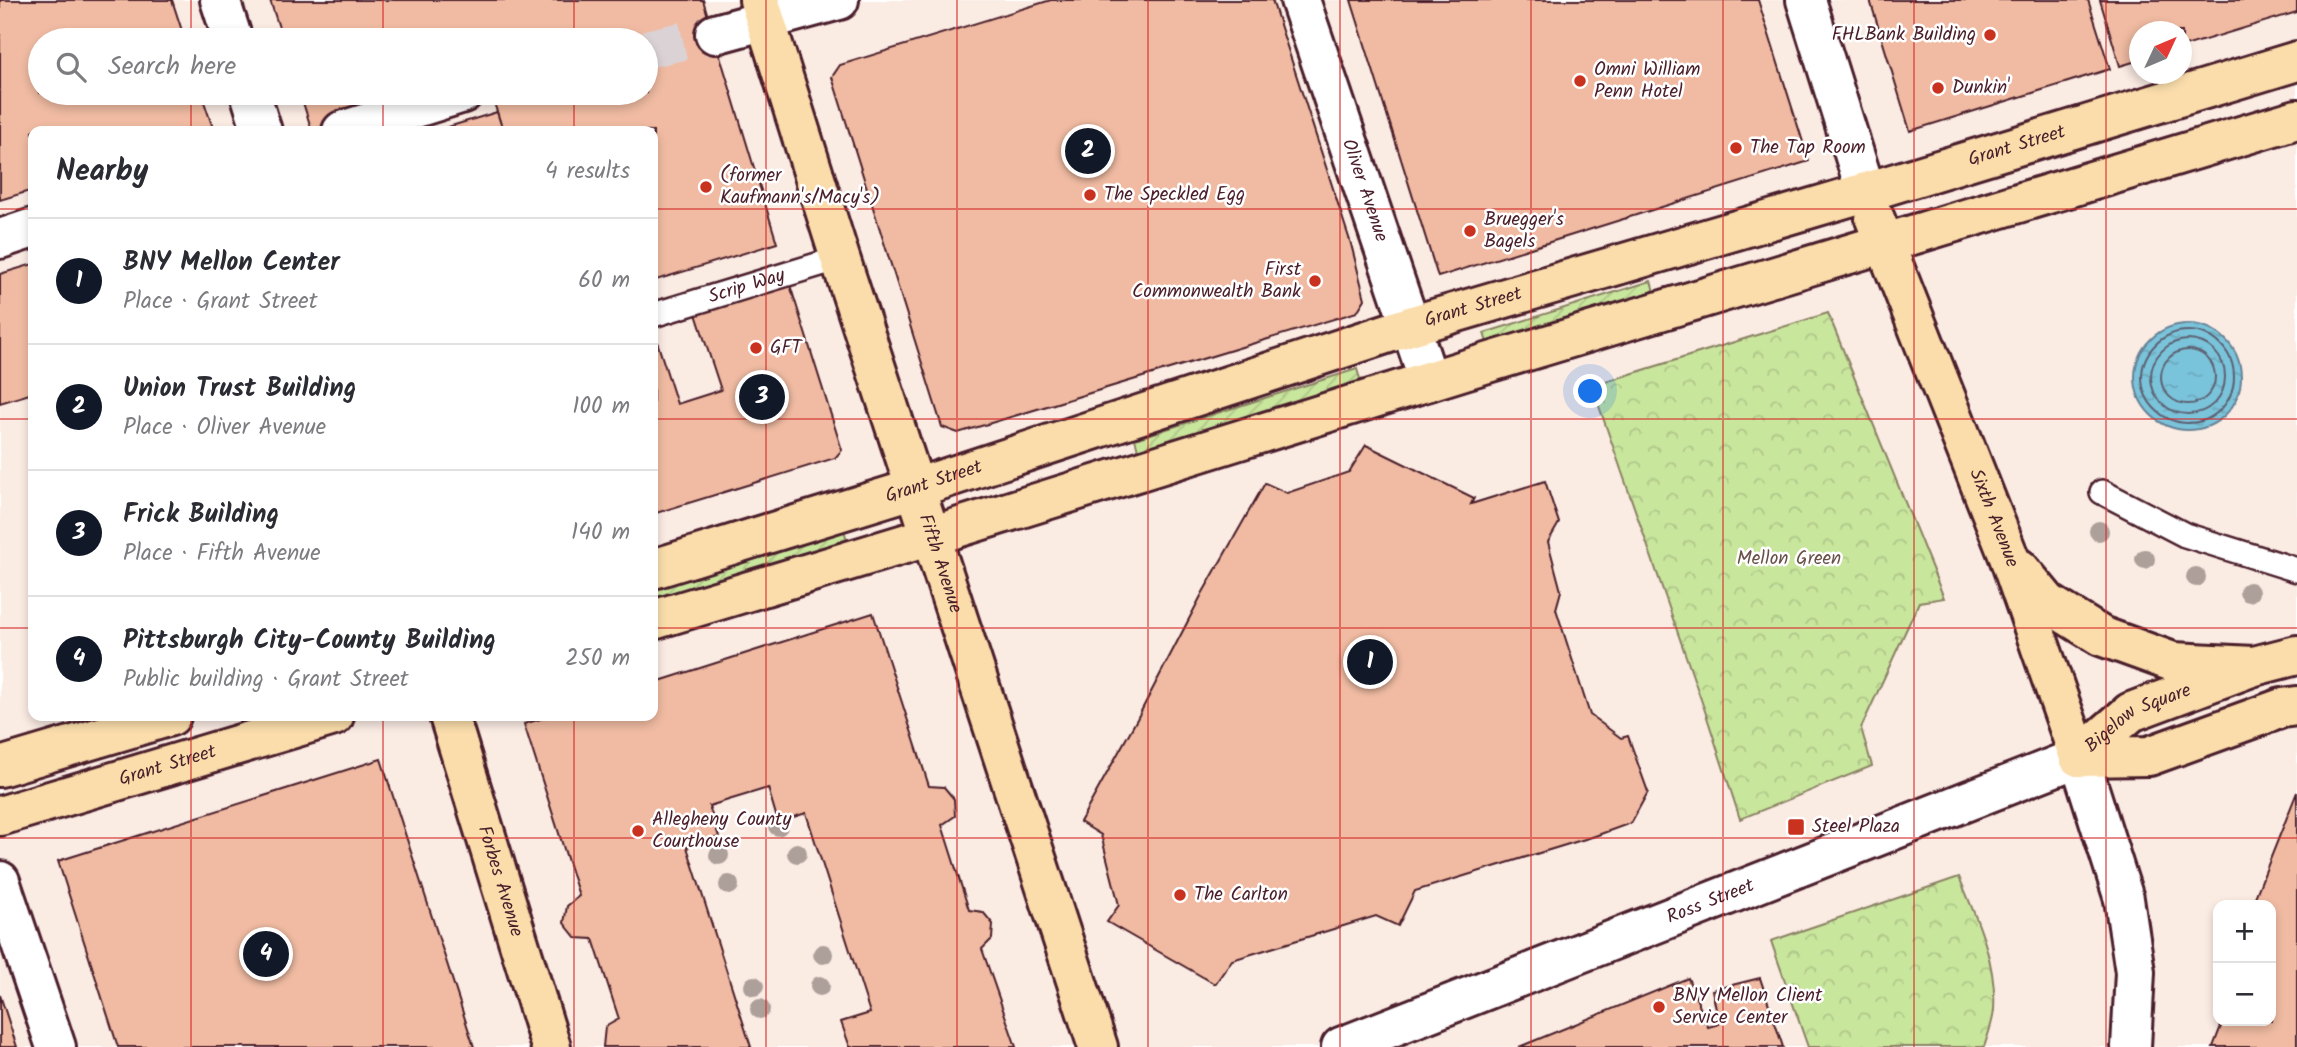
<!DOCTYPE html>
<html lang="en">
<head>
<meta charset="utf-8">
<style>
	:root { --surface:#fff; --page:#f7f7f7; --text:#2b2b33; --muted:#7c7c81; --line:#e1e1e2; --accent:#111827 }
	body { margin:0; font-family:Kalam,sans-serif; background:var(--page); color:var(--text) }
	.controls { position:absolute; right:21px; bottom:21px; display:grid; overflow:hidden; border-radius:14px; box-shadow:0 4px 10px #0003 }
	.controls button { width:63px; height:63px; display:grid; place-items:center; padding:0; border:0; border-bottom:2px solid var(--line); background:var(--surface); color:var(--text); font:35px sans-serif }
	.compass { position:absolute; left:2129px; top:21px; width:63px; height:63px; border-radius:50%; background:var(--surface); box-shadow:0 4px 10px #0003; rotate:46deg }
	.you { position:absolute; left:1591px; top:392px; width:24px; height:24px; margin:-18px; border:5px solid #fff; border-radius:50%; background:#1a73e8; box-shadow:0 0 0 10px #1a73e833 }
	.badge { display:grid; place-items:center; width:46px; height:46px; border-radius:50%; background:var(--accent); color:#fff; font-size:23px; font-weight:700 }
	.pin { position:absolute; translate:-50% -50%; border:4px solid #fff; box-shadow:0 2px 7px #0006 }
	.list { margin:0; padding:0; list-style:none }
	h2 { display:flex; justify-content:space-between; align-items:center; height:91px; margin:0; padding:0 28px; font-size:30px }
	h2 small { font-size:23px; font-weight:400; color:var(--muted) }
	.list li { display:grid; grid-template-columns:46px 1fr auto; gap:21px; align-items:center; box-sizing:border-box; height:126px; padding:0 28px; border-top:2px solid var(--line) }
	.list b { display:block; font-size:26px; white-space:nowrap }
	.list p { margin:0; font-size:23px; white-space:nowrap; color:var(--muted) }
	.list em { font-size:23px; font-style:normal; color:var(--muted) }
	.icon { flex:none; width:38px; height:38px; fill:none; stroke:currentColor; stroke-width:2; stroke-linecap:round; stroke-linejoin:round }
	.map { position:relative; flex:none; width:2297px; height:1047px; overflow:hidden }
	.search { position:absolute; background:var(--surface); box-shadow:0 4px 10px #0003; left:28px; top:28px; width:630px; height:77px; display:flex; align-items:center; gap:18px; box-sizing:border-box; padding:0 24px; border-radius:38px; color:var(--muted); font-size:26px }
	.panel { position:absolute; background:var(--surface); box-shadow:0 4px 10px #0003; left:28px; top:126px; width:630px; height:595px; border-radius:14px }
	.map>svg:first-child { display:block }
	.built { fill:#faebe3; fill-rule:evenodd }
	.park { fill:url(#park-crowns); stroke:#8a8264; stroke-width:2 }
	.garden { fill:url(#garden-furrows); stroke:#8a8264; stroke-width:2 }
	.water { fill:url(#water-ripples); stroke:#678295; stroke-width:2 }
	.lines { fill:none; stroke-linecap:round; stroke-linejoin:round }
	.shore { stroke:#5d6171; stroke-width:2 }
	.building { fill:#f0bba2; stroke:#4a1f2b; stroke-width:2 }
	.street-tunnel { stroke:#dbd2d5; stroke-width:38; stroke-dasharray:38 19; stroke-linecap:butt }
	.lane-casing { stroke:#4a1f2b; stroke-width:28 }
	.street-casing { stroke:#4a1f2b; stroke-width:44 }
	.secondary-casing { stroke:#4a1f2b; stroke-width:44 }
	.primary-casing { stroke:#4a1f2b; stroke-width:44 }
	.lane { stroke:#fff; stroke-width:23 }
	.street { stroke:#fff; stroke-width:38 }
	.secondary { stroke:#fff; stroke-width:38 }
	.primary { stroke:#faddab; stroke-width:38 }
	.tree { fill:#ad9f9a }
	.grid { fill:none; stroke:#d62828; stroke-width:2; stroke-opacity:0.55 }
	.poi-dot { fill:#c8321e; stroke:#fff; stroke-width:2.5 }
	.labels { text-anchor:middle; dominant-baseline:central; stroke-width:5; stroke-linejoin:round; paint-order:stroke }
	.poi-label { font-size:19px; fill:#4a1f2b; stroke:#fff; text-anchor:start }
	.street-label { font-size:19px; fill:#4a1f2b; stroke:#fff }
	.park-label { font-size:19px; fill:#6a5148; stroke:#fff }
</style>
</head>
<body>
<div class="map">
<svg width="2297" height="1047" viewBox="0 0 2297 1047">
	<defs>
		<pattern id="park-crowns" width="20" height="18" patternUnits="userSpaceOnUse" patternTransform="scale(1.75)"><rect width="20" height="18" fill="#c9e69d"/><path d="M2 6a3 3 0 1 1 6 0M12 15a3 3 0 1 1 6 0" fill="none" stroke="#aec587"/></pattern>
		<pattern id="garden-furrows" width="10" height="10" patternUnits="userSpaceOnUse" patternTransform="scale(1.75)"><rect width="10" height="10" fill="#c9e69d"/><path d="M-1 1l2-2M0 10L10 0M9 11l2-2" fill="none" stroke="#aec587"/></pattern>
		<pattern id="water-ripples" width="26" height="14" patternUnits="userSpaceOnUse" patternTransform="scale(1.75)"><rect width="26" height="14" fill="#7ac4db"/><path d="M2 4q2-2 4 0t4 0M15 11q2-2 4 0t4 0" fill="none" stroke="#6ba8bc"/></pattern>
	</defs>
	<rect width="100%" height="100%" fill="#fff"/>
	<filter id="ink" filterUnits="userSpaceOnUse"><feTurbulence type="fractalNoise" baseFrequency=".0143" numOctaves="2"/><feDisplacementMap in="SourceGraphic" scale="14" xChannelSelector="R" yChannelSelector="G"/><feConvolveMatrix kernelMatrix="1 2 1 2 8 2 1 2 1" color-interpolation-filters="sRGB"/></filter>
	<g filter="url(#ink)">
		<path class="built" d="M0 0H2297V1047H0ZM2140 32H2182V74H2140ZM40 40H646V93H40ZM33 131H653V716H33ZM2218 905H2271V1021H2218Z"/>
		<g class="park">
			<polygon points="1828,313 1944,598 1919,602 1861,728 1872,766 1740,819 1705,711 1592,386"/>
			<path d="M1959 877C1977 919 1997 962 1994 1010 1993 1022 1988 1035 1984 1047H1808L1771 941Z"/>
		</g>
		<g class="garden">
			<polygon points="1651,281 1656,298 1489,349 1484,333"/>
			<polygon points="1357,369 1362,386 1140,456 1135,439"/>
			<polygon points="843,527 848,543 653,603 653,584"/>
		</g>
		<circle class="water" cx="2188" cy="377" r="53"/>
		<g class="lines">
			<g class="shore">
				<circle cx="2188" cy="377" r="46"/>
				<circle cx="2188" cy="377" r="37"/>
				<circle cx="2188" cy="377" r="27"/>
			</g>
		</g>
		<g class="building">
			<polygon points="0,0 172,0 185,40 40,40 40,93 201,93 214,131 33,131 33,190 0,200"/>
			<polygon points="270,0 703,0 777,243 653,281 653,131 503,131 491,93 646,93 646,40 283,40"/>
			<polygon points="1051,0 1272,0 1351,244 1365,299 1357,312 958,433 942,427 832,77 840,65"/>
			<polygon points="1351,0 1758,0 1809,161 1438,277"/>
			<polygon points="1870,0 2088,0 2110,69 1910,131"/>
			<polygon points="2100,0 2297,0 2297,12 2182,47 2182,32 2140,32 2140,60 2120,66"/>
			<polygon points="300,93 457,93 331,131 312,131"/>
			<polygon points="497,112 503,131 435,131"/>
			<polygon points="33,264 33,393 0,403 0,274"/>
			<polygon points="790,285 842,450 835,458 653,514 653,329 677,404 721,390 696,314"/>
			<polygon points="1366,445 1474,498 1471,504 1545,481 1559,523 1548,542 1561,591 1556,609 1590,715 1621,738 1628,736 1648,792 1631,823 1595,836 1415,891 1398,926 1376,916 1232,960 1215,984 1107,922 1119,905 1101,835 1080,822 1137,719 1202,594 1265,483 1287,493 1349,472"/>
			<polygon points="873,613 929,786 944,787 954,799 955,816 942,825 969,910 983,912 993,924 992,939 982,949 1016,1047 850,1047 841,1022 870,1013 806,813 778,822 768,788 709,806 719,837 687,847 751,1047 603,1047 605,1027 619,1019 593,939 576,938 564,923 567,906 579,896 524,724 550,716 653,716 653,683"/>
			<polygon points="381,759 474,1047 118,1047 58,861"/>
			<polygon points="2297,792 2297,1047 2213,1047 2223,1021 2271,1021 2271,905 2252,905"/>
			<polygon points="1688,978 1708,1027 1719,1024 1712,990 1760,978 1783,1047 1519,1047"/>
			<polygon points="0,995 17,1047 0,1047"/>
		</g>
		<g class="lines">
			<polyline class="street-tunnel" points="646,49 715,34"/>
			<defs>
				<g id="lane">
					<path id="s1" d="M653 315 840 258"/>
					<polyline points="2102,492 2185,535 2297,570"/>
				</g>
				<g id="street">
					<path id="s2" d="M1300 0 1429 381"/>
					<polyline points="715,34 839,0"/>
					<polyline points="342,131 463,93"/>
					<polyline points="0,239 33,228"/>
					<polyline points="0,881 56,1047"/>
				</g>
				<g id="secondary">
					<polyline points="220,0 233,40"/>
					<polyline points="1806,0 1866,192"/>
					<polyline points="250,93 262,131"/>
					<path id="s3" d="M1341 1047 2079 757 2124 899 2135 972 2131 1047"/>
				</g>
				<g id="primary">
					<path id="s4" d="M759 0 840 258 1098 1047"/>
					<path id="s5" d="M1875 219 2009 557 2079 757"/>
					<path id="s6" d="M653 569 916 488 1410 326 1866 192 2297 61"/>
					<polyline points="2020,569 2048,603 2101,636 2173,662 2254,666"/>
					<polyline points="653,620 931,536 1464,370 2297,119"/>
					<path id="s7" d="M449 716 551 1047"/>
					<path id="s8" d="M2079 757 2131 712 2254 666 2297 655"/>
					<polyline points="2079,757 2149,756 2282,708 2297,706"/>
					<polyline points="0,767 171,716"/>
					<path id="s9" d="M0 816 334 716"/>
				</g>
			</defs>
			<use href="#lane" class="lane-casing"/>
			<use href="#street" class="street-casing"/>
			<use href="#secondary" class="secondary-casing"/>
			<use href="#primary" class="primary-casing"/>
			<use href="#lane" class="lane"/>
			<use href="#street" class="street"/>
			<use href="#secondary" class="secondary"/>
			<use href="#primary" class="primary"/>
		</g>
		<g class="tree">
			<circle cx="2099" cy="531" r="10"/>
			<circle cx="2145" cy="559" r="10"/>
			<circle cx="2196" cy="577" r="10"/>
			<circle cx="2249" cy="592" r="10"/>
			<circle cx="778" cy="826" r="10"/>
			<circle cx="797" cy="853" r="10"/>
			<circle cx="719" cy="855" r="10"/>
			<circle cx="729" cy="885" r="10"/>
			<circle cx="823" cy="954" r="10"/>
			<circle cx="754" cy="986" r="10"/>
			<circle cx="820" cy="986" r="10"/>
			<circle cx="760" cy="1009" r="10"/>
		</g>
	</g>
	<path class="grid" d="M191 0V40M383 0V40M574 0V40M766 0V1047M957 0V1047M1148 0V1047M1340 0V1047M1531 0V1047M1723 0V1047M1914 0V1047M2106 0V1047M191 93V131M383 93V131M574 93V131M0 209H33M653 209H2297M0 419H33M653 419H2297M0 628H33M653 628H2297M191 716V1047M383 716V1047M574 716V1047M0 838H2297"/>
	<g class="poi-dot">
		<circle cx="1990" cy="35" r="7"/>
		<circle cx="1580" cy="81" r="7"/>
		<circle cx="1938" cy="88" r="7"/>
		<circle cx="1736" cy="148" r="7"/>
		<circle cx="706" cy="187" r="7"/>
		<circle cx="1090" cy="195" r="7"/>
		<circle cx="1470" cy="231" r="7"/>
		<circle cx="1315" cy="281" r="7"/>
		<circle cx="756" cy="348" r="7"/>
		<rect x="1787" y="818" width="18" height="18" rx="3.5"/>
		<circle cx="638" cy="831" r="7"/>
		<circle cx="1180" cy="895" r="7"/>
		<circle cx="1659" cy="1007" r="7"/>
	</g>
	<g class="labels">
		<g class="poi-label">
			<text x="1976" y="35" text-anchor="end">FHLBank Building</text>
			<text x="1594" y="70">Omni William<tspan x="1594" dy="22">Penn Hotel</tspan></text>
			<text x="1952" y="88">Dunkin'</text>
			<text x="1750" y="148">The Tap Room</text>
			<text x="720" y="176">(former<tspan x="720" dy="22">Kaufmann's/Macy's)</tspan></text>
			<text x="1104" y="195">The Speckled Egg</text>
			<text x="1484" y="220">Bruegger's<tspan x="1484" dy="22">Bagels</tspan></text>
			<text x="1301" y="270" text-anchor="end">First<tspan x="1301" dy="22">Commonwealth Bank</tspan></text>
			<text x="770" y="348">GFT</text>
			<text x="652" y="820">Allegheny County<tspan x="652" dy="22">Courthouse</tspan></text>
			<text x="1812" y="827">Steel Plaza</text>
			<text x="1194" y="895">The Carlton</text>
			<text x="1673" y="996">BNY Mellon Client<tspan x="1673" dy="22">Service Center</tspan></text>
		</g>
		<g class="street-label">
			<text stroke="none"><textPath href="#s6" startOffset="1428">Grant Street</textPath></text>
			<text stroke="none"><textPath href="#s2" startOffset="201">Oliver Avenue</textPath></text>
			<text stroke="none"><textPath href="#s1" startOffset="98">Scrip Way</textPath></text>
			<text stroke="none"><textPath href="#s6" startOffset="861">Grant Street</textPath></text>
			<text stroke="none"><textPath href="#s6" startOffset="294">Grant Street</textPath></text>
			<text stroke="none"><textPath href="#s5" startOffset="322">Sixth Avenue</textPath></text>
			<text stroke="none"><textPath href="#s4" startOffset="592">Fifth Avenue</textPath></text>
			<text stroke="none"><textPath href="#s8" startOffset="72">Bigelow Square</textPath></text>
			<text stroke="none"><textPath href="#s9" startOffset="175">Grant Street</textPath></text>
			<text stroke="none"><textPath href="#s7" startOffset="173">Forbes Avenue</textPath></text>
			<text stroke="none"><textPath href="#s3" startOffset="397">Ross Street</textPath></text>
		</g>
		<g class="park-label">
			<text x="1789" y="559">Mellon Green</text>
		</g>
	</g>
</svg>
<div class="controls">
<button>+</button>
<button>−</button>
</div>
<svg class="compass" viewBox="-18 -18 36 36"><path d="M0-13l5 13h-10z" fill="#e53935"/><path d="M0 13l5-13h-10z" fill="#7c7c81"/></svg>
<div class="you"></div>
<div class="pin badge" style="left:1370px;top:662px">1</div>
<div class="pin badge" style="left:1088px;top:151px">2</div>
<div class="pin badge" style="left:762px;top:397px">3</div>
<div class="pin badge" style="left:266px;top:954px">4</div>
<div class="search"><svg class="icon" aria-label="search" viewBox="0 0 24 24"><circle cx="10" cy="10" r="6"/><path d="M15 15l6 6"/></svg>Search here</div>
<section class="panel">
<h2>Nearby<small>4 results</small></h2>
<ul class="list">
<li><span class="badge">1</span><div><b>BNY Mellon Center</b><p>Place · Grant Street</p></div><em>60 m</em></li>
<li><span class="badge">2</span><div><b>Union Trust Building</b><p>Place · Oliver Avenue</p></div><em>100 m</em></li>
<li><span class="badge">3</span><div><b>Frick Building</b><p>Place · Fifth Avenue</p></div><em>140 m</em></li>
<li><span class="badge">4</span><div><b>Pittsburgh City-County Building</b><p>Public building · Grant Street</p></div><em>250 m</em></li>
</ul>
</section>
</div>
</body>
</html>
